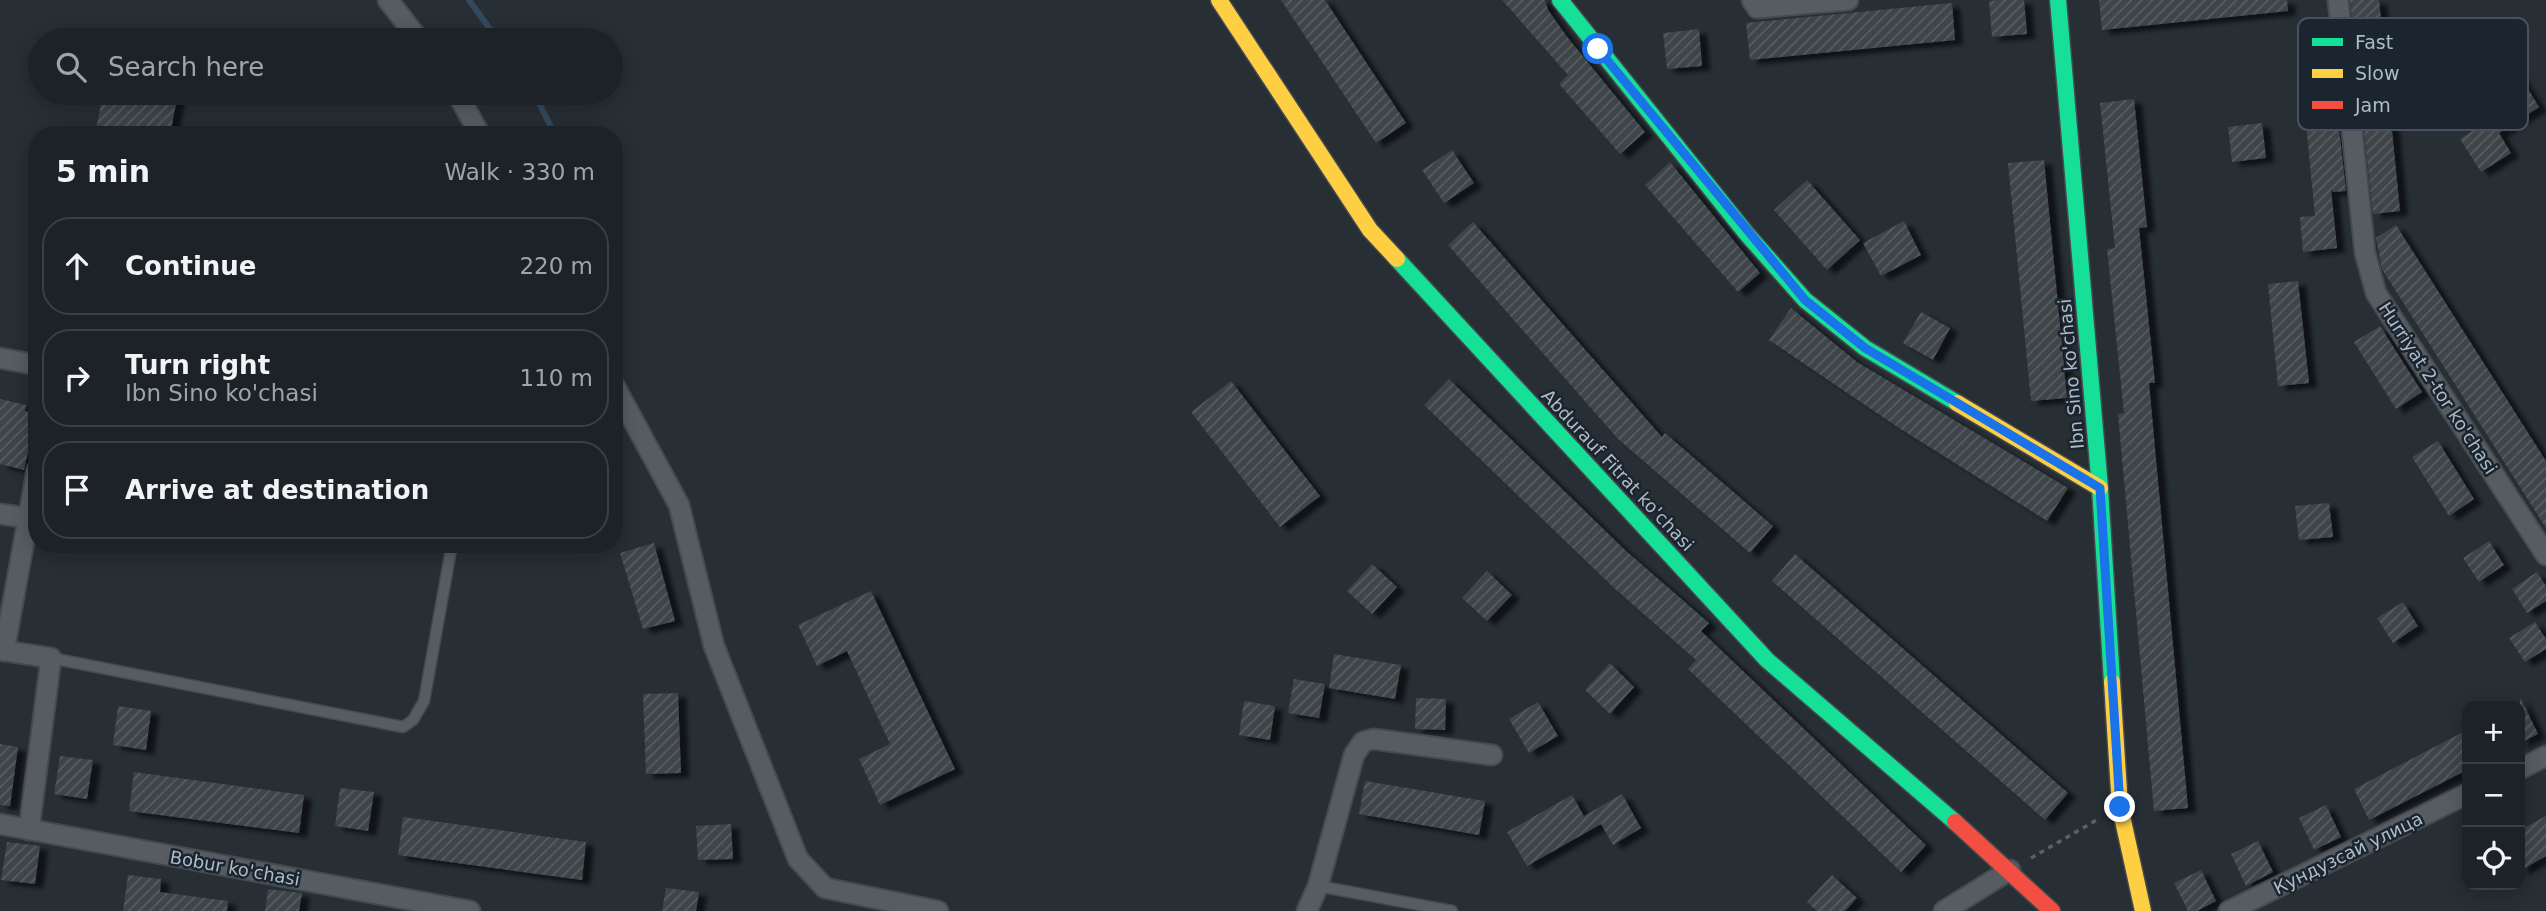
<!DOCTYPE html>
<html lang="en">
<head>
<meta charset="utf-8">
<style>
	:root { --surface:#1d2227; --page:#2a2f33; --text:#f1f3f6; --muted:#a0a4a7; --line:#3b3f44 }
	body { margin:0; font-family:"DejaVu Sans",sans-serif; background:var(--page); color:var(--text) }
	.controls { position:absolute; right:21px; bottom:21px; display:grid; overflow:hidden; border-radius:14px; box-shadow:0 4px 18px #0003 }
	.controls button { width:63px; height:63px; display:grid; place-items:center; padding:0; border:0; border-bottom:2px solid var(--line); background:var(--surface); color:var(--text); font:35px sans-serif }
	.stop { position:absolute; width:21px; height:21px; margin:-16px; border:5px solid #1a73e8; border-radius:50%; background:#fff }
	.stop.end { background:#1a73e8; border-color:#fff; box-shadow:0 2px 7px #0008 }
	.list { margin:0; padding:0; list-style:none }
	h2 { display:flex; justify-content:space-between; align-items:center; height:91px; margin:0; padding:0 28px; font-size:30px }
	h2 small { font-size:23px; font-weight:400; color:var(--muted) }
	.list li { display:grid; grid-template-columns:46px 1fr auto; gap:21px; align-items:center; box-sizing:border-box; height:98px; margin:0 14px 14px; padding:0 14px; border:2px solid var(--line); border-radius:28px }
	.list b { display:block; font-size:26px; white-space:nowrap }
	.list p { margin:0; font-size:23px; white-space:nowrap; color:var(--muted) }
	.list em { font-size:23px; font-style:normal; color:var(--muted) }
	.icon { flex:none; width:38px; height:38px; fill:none; stroke:currentColor; stroke-width:2; stroke-linecap:round; stroke-linejoin:round }
	.map { position:relative; flex:none; width:2546px; height:911px; overflow:hidden }
	.search { position:absolute; background:var(--surface); box-shadow:0 4px 18px #0003; left:28px; top:28px; width:595px; height:77px; display:flex; align-items:center; gap:18px; box-sizing:border-box; padding:0 24px; border-radius:38px; color:var(--muted); font-size:26px }
	.panel { position:absolute; background:var(--surface); box-shadow:0 4px 18px #0003; left:28px; top:126px; width:595px; height:427px; border-radius:28px }
	.map>svg:first-child { display:block }
	.lines { fill:none; stroke-linecap:round; stroke-linejoin:round }
	.stream { stroke:#33495e; stroke-width:6 }
	.building { fill:url(#building-hatch); filter:url(#shadow) }
	.lane-casing { stroke:#444a4f; stroke-width:13 }
	.street-casing { stroke:#444a4f; stroke-width:23 }
	.fast-casing { stroke:#444a4f; stroke-width:19 }
	.slow-casing { stroke:#444a4f; stroke-width:19 }
	.jam-casing { stroke:#444a4f; stroke-width:19 }
	.path { stroke:#5a6066; stroke-width:3.5; stroke-dasharray:5 5; stroke-linecap:butt }
	.lane { stroke:#565c62; stroke-width:10 }
	.street { stroke:#565c62; stroke-width:19 }
	.fast { stroke:#16e098; stroke-width:16 }
	.slow { stroke:#ffcf43; stroke-width:16 }
	.jam { stroke:#f24e42; stroke-width:16 }
	.route { stroke:#1a73e8; stroke-width:9 }
	.labels { text-anchor:middle; dominant-baseline:central; stroke-width:5; stroke-linejoin:round; paint-order:stroke }
	.street-label { font-size:18px; fill:#afbbc7; stroke:#1a252f }
	.key { fill:#1a252f; stroke:#47525d; stroke-width:2 }
	.key-label { font-size:19px; fill:#afbbc7 }
</style>
</head>
<body>
<div class="map">
<svg width="2546" height="911" viewBox="0 0 2546 911">
	<defs>
		<pattern id="building-hatch" width="6" height="6" patternUnits="userSpaceOnUse" patternTransform="scale(1.75)"><rect width="6" height="6" fill="#3e4449"/><path d="M-1 1l2-2M0 6l6-6M5 7l2-2" fill="none" stroke="#575d62"/></pattern>
		<filter id="shadow"><feDropShadow dx="8" dy="4.5" stdDeviation="2" flood-color="#0009"/></filter>
	</defs>
	<rect width="100%" height="100%" fill="#272e34"/>
	<g class="lines">
		<g class="stream">
			<polyline points="469,0 498,40"/>
			<polyline points="534,93 555,135"/>
		</g>
	</g>
	<g class="building">
		<polygon points="1281,0 1325,0 1406,123 1376,143"/>
		<polygon points="1502,0 1545,0 1548,10 1568,38 1645,132 1620,154 1559,84 1568,75"/>
		<polygon points="2000,0 2024,0 2027,34 1992,37 1989,1"/>
		<polygon points="2099,0 2287,0 2288,11 2102,30"/>
		<polygon points="2350,0 2379,0 2400,211 2373,214"/>
		<polygon points="1952,3 1955,40 1750,60 1746,23"/>
		<polygon points="1699,29 1702,66 1667,69 1663,33"/>
		<polygon points="2518,73 2539,107 2499,133 2511,153 2481,172 2460,139 2500,113 2487,93"/>
		<polygon points="103,93 178,93 170,135 95,135"/>
		<polygon points="2134,99 2147,227 2139,228 2155,383 2149,383 2188,808 2154,811 2118,414 2124,413 2107,249 2115,248 2100,103"/>
		<polygon points="2337,110 2346,191 2333,192 2331,189 2337,248 2303,252 2300,217 2315,216 2305,114"/>
		<polygon points="2262,123 2266,158 2232,162 2228,127"/>
		<polygon points="1452,150 1474,183 1444,203 1422,170"/>
		<polygon points="2044,160 2067,398 2031,401 2008,163"/>
		<polygon points="1670,162 1760,273 1738,292 1645,185"/>
		<polygon points="1807,180 1860,240 1827,270 1774,210"/>
		<polygon points="1904,221 1921,255 1881,276 1863,243"/>
		<polygon points="1473,222 1662,437 1665,433 1773,526 1750,553 1618,439 1448,245"/>
		<polygon points="2396,225 2546,461 2546,528 2382,269 2376,238"/>
		<polygon points="2298,281 2309,383 2278,386 2268,284"/>
		<polygon points="1791,308 1857,362 2068,488 2047,521 1899,428 1769,340"/>
		<polygon points="1921,312 1950,328 1933,360 1903,343"/>
		<polygon points="2380,326 2422,392 2396,409 2354,342"/>
		<polygon points="1449,379 1625,550 1709,623 1701,631 1926,845 1901,872 1688,669 1696,660 1614,588 1424,405"/>
		<polygon points="1231,381 1320,496 1280,527 1191,412"/>
		<polygon points="0,399 26,405 25,411 36,414 24,470 0,464"/>
		<polygon points="2438,441 2474,499 2449,516 2412,457"/>
		<polygon points="2329,503 2333,537 2299,540 2295,506"/>
		<polygon points="2489,541 2504,565 2479,582 2463,558"/>
		<polygon points="654,543 675,621 643,629 620,553"/>
		<polygon points="1795,554 2068,793 2045,820 1772,581"/>
		<polygon points="1372,564 1397,587 1372,614 1347,591"/>
		<polygon points="1487,571 1512,595 1487,621 1462,598"/>
		<polygon points="2537,572 2546,586 2546,601 2527,613 2512,589"/>
		<polygon points="871,591 955,769 880,805 859,759 890,744 847,651 817,666 798,625"/>
		<polygon points="2403,602 2418,626 2393,643 2377,618"/>
		<polygon points="2535,622 2546,639 2546,649 2525,662 2509,638"/>
		<polygon points="1334,654 1401,665 1395,699 1329,688"/>
		<polygon points="1610,663 1634,687 1610,714 1585,690"/>
		<polygon points="1294,679 1325,684 1319,718 1288,713"/>
		<polygon points="678,693 681,773 646,774 643,694"/>
		<polygon points="2520,697 2538,734 2520,743"/>
		<polygon points="1416,698 1446,699 1445,730 1415,729"/>
		<polygon points="1244,701 1275,706 1270,740 1239,735"/>
		<polygon points="1538,702 1558,736 1529,753 1509,719"/>
		<polygon points="118,706 151,711 146,750 113,745"/>
		<polygon points="2467,730 2467,770 2369,820 2354,789"/>
		<polygon points="0,744 18,747 10,806 0,805"/>
		<polygon points="60,756 93,760 87,799 54,794"/>
		<polygon points="134,772 304,795 299,833 129,811"/>
		<polygon points="1365,781 1485,801 1479,835 1359,814"/>
		<polygon points="340,788 374,792 368,831 335,826"/>
		<polygon points="1622,794 1641,828 1613,845 1601,824 1527,866 1507,832 1572,795 1584,816"/>
		<polygon points="2326,805 2341,837 2314,850 2299,818"/>
		<polygon points="2546,816 2546,856 2520,871 2520,830"/>
		<polygon points="403,817 586,842 582,880 398,855"/>
		<polygon points="731,824 733,859 698,860 696,826"/>
		<polygon points="2258,841 2273,872 2246,886 2231,854"/>
		<polygon points="7,842 40,846 35,884 1,880"/>
		<polygon points="2201,870 2216,901 2197,911 2188,911 2174,883"/>
		<polygon points="128,875 161,879 160,892 228,901 227,911 123,911"/>
		<polygon points="1832,875 1857,898 1845,911 1817,911 1807,902"/>
		<polygon points="666,888 699,892 696,911 662,911"/>
		<polygon points="268,889 302,893 299,911 265,911"/>
	</g>
	<g class="lines">
		<defs>
			<g id="lane">
				<polyline points="51,658 403,727 413,720 424,701 452,544"/>
				<polyline points="1318,886 1452,911"/>
			</g>
			<g id="street">
				<polyline points="388,0 419,40"/>
				<polyline points="1752,0 1757,8 1848,0"/>
				<polyline points="2338,0 2365,253 2376,293 2546,555"/>
				<polyline points="457,93 480,135"/>
				<polyline points="0,358 37,365"/>
				<polyline points="614,385 679,505 714,646 798,859 825,888 938,911"/>
				<polyline points="0,514 28,518"/>
				<polyline points="0,650 51,658 29,830"/>
				<polyline points="4,651 37,470"/>
				<polyline points="2520,769 2546,756"/>
				<polyline points="0,824 470,911"/>
				<polyline points="1307,911 1318,886 1354,755 1363,742 1373,739 1492,755"/>
				<polyline points="1944,911 2010,870"/>
				<polyline points="2229,911 2467,794"/>
			</g>
			<g id="fast">
				<polyline points="1560,0 1746,233 1805,300 1865,348 1957,403"/>
				<polyline points="2058,0 2100,488 2112,682"/>
				<polyline points="1397,259 1767,660 1955,822"/>
			</g>
			<g id="slow">
				<polyline points="1219,0 1370,230 1397,259"/>
				<polyline points="1957,403 2100,488"/>
				<polyline points="2112,682 2120,807 2143,911"/>
			</g>
			<polyline id="jam" points="1955,822 2052,911"/>
		</defs>
		<use href="#lane" class="lane-casing"/>
		<use href="#street" class="street-casing"/>
		<use href="#fast" class="fast-casing"/>
		<use href="#slow" class="slow-casing"/>
		<use href="#jam" class="jam-casing"/>
		<polyline class="path" points="2031,858 2100,818"/>
		<use href="#lane" class="lane"/>
		<use href="#street" class="street"/>
		<use href="#fast" class="fast"/>
		<use href="#slow" class="slow"/>
		<use href="#jam" class="jam"/>
	</g>
	<g class="lines">
		<polyline class="route" points="1598,49 1805,300 1865,348 2100,488 2120,807"/>
	</g>
	<g class="labels">
		<g class="street-label">
			<text transform="translate(2071 374) rotate(-95)">Ibn Sino ko'chasi</text>
			<text transform="translate(2438 388) rotate(57)">Hurriyat 2-tor ko'chasi</text>
			<text transform="translate(1618 470) rotate(47)">Abdurauf Fitrat ko'chasi</text>
			<text transform="translate(2348 853) rotate(-26)">Кундузсай улица</text>
			<text transform="translate(235 868) rotate(10)">Bobur ko'chasi</text>
		</g>
	</g>
	<rect x="2298" y="18" width="230" height="112" rx="10" class="key"/>
	<rect x="2312" y="38" width="31" height="8" fill="#16e098"/>
	<rect x="2312" y="69" width="31" height="9" fill="#ffcf43"/>
	<rect x="2312" y="101" width="31" height="8" fill="#f24e42"/>
	<g class="key-label">
		<text x="2355" y="49">Fast</text>
		<text x="2355" y="80">Slow</text>
		<text x="2355" y="112">Jam</text>
	</g>
</svg>
<div class="controls">
<button>+</button>
<button>−</button>
<button><svg class="icon" aria-label="locate" viewBox="0 0 24 24"><circle cx="12" cy="12" r="6"/><path d="M12 2v4M12 18v4M2 12h4M18 12h4"/></svg></button>
</div>
<div class="stop" style="left:1598px;top:49px"></div>
<div class="stop end" style="left:2120px;top:807px"></div>
<div class="search"><svg class="icon" aria-label="search" viewBox="0 0 24 24"><circle cx="10" cy="10" r="6"/><path d="M15 15l6 6"/></svg>Search here</div>
<section class="panel">
<h2>5 min<small>Walk · 330 m</small></h2>
<ul class="list">
<li><svg class="icon" aria-label="ahead" viewBox="0 0 24 24"><path d="M12 20V5M6 11l6-6 6 6"/></svg><div><b>Continue</b></div><em>220 m</em></li>
<li><svg class="icon" aria-label="right" viewBox="0 0 24 24"><path d="M7 20v-9h11M14 6l5 5-5 5"/></svg><div><b>Turn right</b><p>Ibn Sino ko'chasi</p></div><em>110 m</em></li>
<li><svg class="icon" aria-label="arrive" viewBox="0 0 24 24"><path d="M6 21V4h12l-3 4 3 4H6"/></svg><div><b>Arrive at destination</b></div></li>
</ul>
</section>
</div>
</body>
</html>
